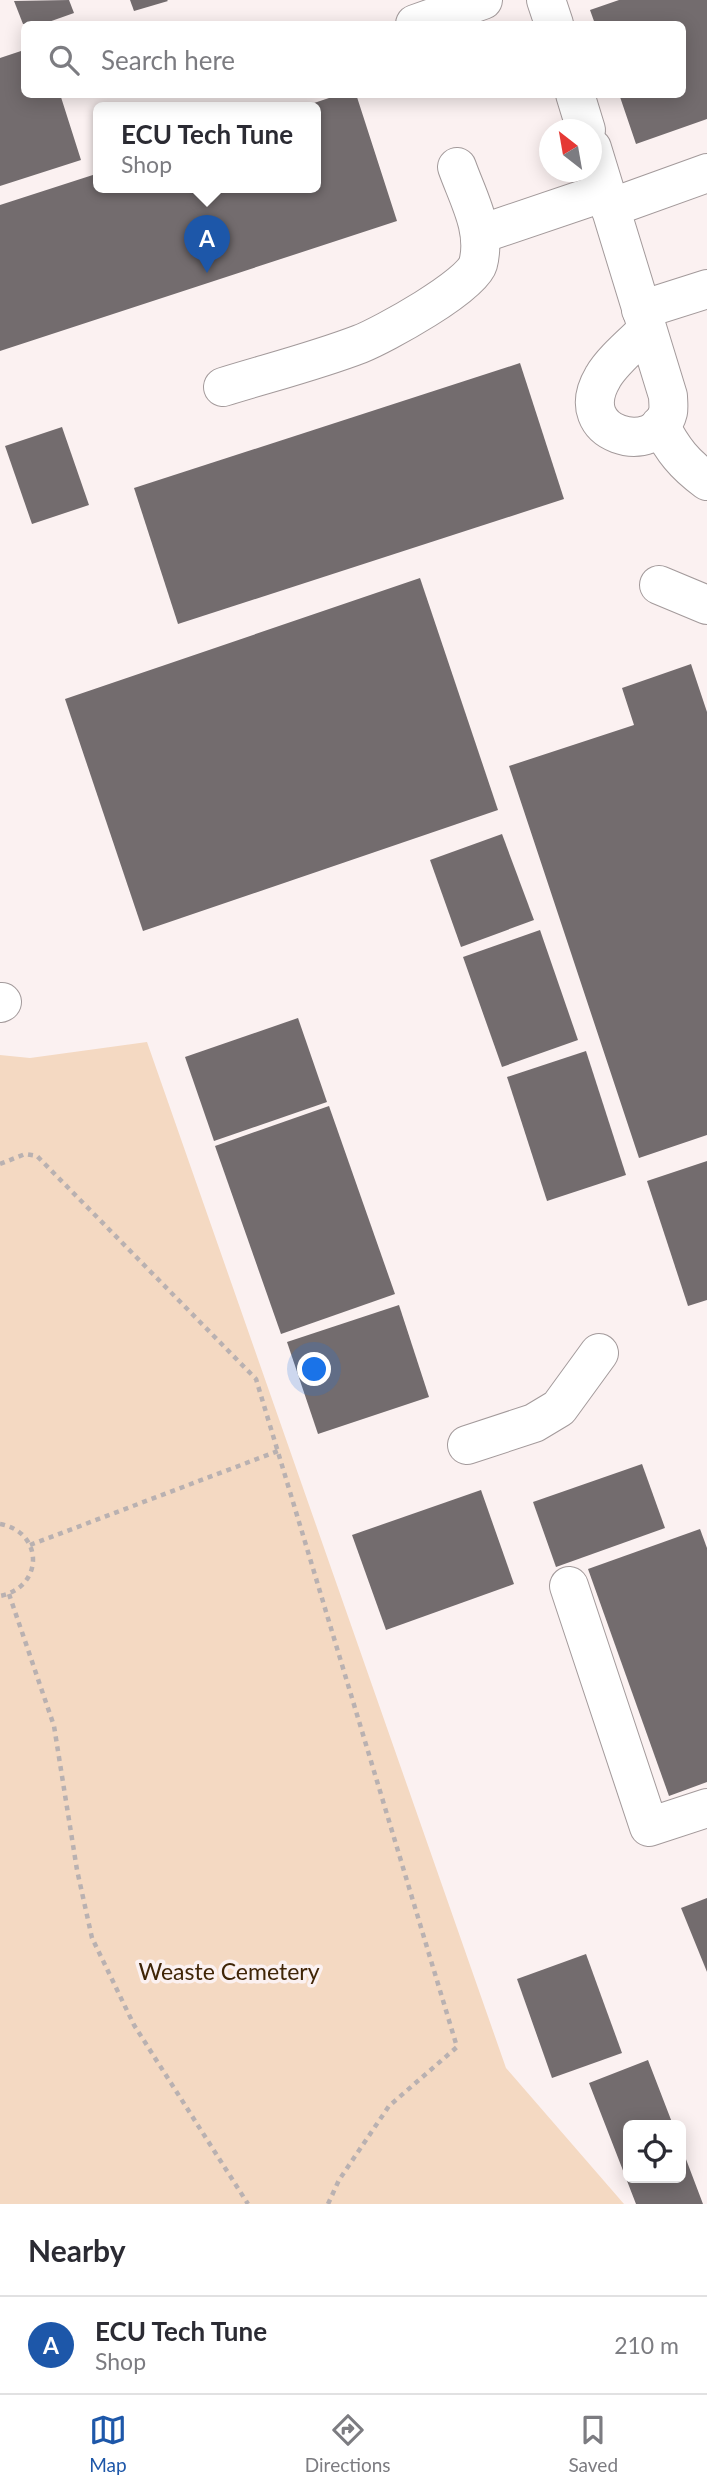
<!DOCTYPE html>
<html lang="en">
<head>
<meta charset="utf-8">
<style>
	:root { --surface:#fff; --page:#f7f7f7; --text:#2b2b33; --muted:#7c7c81; --line:#e1e1e2; --accent:#1d57a9 }
	body { margin:0; font-family:Lato,sans-serif; background:var(--page); color:var(--text) }
	.controls { position:absolute; right:21px; bottom:21px; display:grid; overflow:hidden; border-radius:10px; box-shadow:0 4px 18px #0003 }
	.controls button { width:63px; height:63px; display:grid; place-items:center; padding:0; border:0; border-bottom:2px solid var(--line); background:var(--surface); color:var(--text); font:35px sans-serif }
	.compass { position:absolute; left:539px; top:119px; width:63px; height:63px; border-radius:50%; background:var(--surface); box-shadow:0 4px 18px #0003; rotate:329deg }
	.you { position:absolute; left:315px; top:1370px; width:24px; height:24px; margin:-18px; border:5px solid #fff; border-radius:50%; background:#1a73e8; box-shadow:0 0 0 10px #1a73e833 }
	.badge { display:grid; place-items:center; width:46px; height:46px; border-radius:50%; background:var(--accent); color:#fff; font-size:23px; font-weight:700 }
	.pin { position:absolute; translate:-50% -58px; filter:drop-shadow(0 2px 4px #0008) }
	.pin::after { content:''; position:absolute; top:37px; width:24px; height:21px; background:inherit; clip-path:polygon(0 0,100% 0,50% 100%) }
	.popup { position:absolute; left:93px; top:102px; width:228px; height:91px; box-sizing:border-box; display:grid; place-content:center; border-radius:10px; background:var(--surface); filter:drop-shadow(0 2px 5px #0005); font-size:23px; white-space:nowrap; color:var(--muted) }
	.popup b { font-size:26px; color:var(--text) }
	.popup::after { content:''; position:absolute; left:50%; top:100%; margin-left:-14px; border:14px solid transparent; border-top-color:var(--surface) }
	.list { margin:0; padding:0; list-style:none }
	h2 { display:flex; justify-content:space-between; align-items:center; height:91px; margin:0; padding:0 28px; font-size:30px }
	h2 small { font-size:23px; font-weight:400; color:var(--muted) }
	.list li { display:grid; grid-template-columns:46px 1fr auto; gap:21px; align-items:center; box-sizing:border-box; height:98px; padding:0 28px; border-top:2px solid var(--line) }
	.list b { display:block; font-size:26px; white-space:nowrap }
	.list p { margin:0; font-size:23px; white-space:nowrap; color:var(--muted) }
	.list em { font-size:23px; font-style:normal; color:var(--muted) }
	.icon { flex:none; width:38px; height:38px; fill:none; stroke:currentColor; stroke-width:2; stroke-linecap:round; stroke-linejoin:round }
	.map { position:relative; flex:none; width:707px; height:2204px; overflow:hidden }
	.search { position:absolute; background:var(--surface); box-shadow:0 4px 18px #0003; left:21px; right:21px; top:21px; height:77px; display:flex; align-items:center; gap:18px; box-sizing:border-box; padding:0 24px; border-radius:10px; color:var(--muted); font-size:26px }
	.sheet { height:189px; background:var(--surface) }
	nav { display:flex; justify-content:space-around; align-items:center; box-sizing:border-box; height:98px; border-top:2px solid var(--line); background:var(--surface); font-size:19px; color:var(--muted) }
	nav a { display:grid; justify-items:center; gap:4px }
	nav .on { color:var(--accent) }
	.map>svg:first-child { display:block }
	.green { fill:#f4d9c2 }
	.building { fill:#736c6e }
	.lines { fill:none; stroke-linecap:round; stroke-linejoin:round }
	.minor-casing { stroke:#a39a9b; stroke-width:40 }
	.path { stroke:#b9b1b1; stroke-width:4.5; stroke-dasharray:5 5; stroke-linecap:butt }
	.minor { stroke:#fff; stroke-width:38 }
	.labels { text-anchor:middle; dominant-baseline:central; stroke-width:7; stroke-linejoin:round; paint-order:stroke }
	.park-label { font-size:23px; fill:#402507; stroke:#fbf1f1 }
</style>
</head>
<body>
<div class="map">
<svg width="707" height="2204" viewBox="0 0 707 2204">
	<rect width="100%" height="100%" fill="#fbf1f1"/>
	<polygon class="green" points="147,1042 506,2068 624,2204 0,2204 0,1055 30,1058"/>
	<g class="building">
		<polygon points="69,0 74,13 43,24 23,24 14,1"/>
		<polygon points="130,0 167,0 168,1 134,11"/>
		<polygon points="619,0 707,0 707,119 636,144 619,94 682,94 682,24 595,24 590,10"/>
		<polygon points="24,50 24,94 60,94 81,160 0,186 0,58"/>
		<polygon points="341,94 356,94 397,221 0,351 0,205 99,173 99,187 316,187 316,107 305,106"/>
		<polygon points="520,363 564,499 178,624 134,488"/>
		<polygon points="62,427 89,505 32,524 5,446"/>
		<polygon points="420,578 498,810 143,931 65,699"/>
		<polygon points="691,664 707,712 707,1135 639,1158 509,766 634,725 622,688"/>
		<polygon points="502,834 534,920 461,947 430,860"/>
		<polygon points="540,930 578,1040 502,1067 463,957"/>
		<polygon points="298,1018 327,1102 214,1141 185,1057"/>
		<polygon points="586,1051 626,1175 547,1201 507,1077"/>
		<polygon points="329,1106 395,1294 281,1334 215,1146"/>
		<polygon points="707,1161 707,1300 688,1306 647,1181"/>
		<polygon points="399,1305 429,1397 318,1434 287,1342"/>
		<polygon points="642,1464 665,1528 556,1567 533,1502"/>
		<polygon points="481,1490 514,1584 386,1630 352,1535"/>
		<polygon points="700,1529 707,1548 707,1782 669,1796 588,1569"/>
		<polygon points="707,1898 707,1972 681,1908"/>
		<polygon points="586,1954 622,2053 552,2078 517,1979"/>
		<polygon points="648,2060 673,2125 628,2125 628,2178 681,2178 681,2146 703,2204 636,2204 589,2083"/>
	</g>
	<g class="lines">
		<defs>
			<g id="minor">
				<polyline points="546,0 554,24"/>
				<polyline points="415,24 483,0"/>
				<polyline points="575,94 586,130"/>
				<path d="M592 148 668 396C668 400 669 407 668 412 657 458 568 436 603 377 612 361 634 343 647 330"/>
				<polyline points="610,208 707,173"/>
				<polyline points="481,234 605,192"/>
				<polyline points="641,310 707,289"/>
				<path d="M223 387C268 373 316 361 360 344 383 335 472 286 478 264 487 230 468 198 457 167"/>
				<path d="M660 425C673 450 684 464 707 481"/>
				<polyline points="659,585 707,605"/>
				<polyline points="0,1003 2,1002"/>
				<polyline points="467,1445 534,1423 559,1408 599,1353"/>
				<polyline points="569,1586 649,1827 707,1808"/>
			</g>
		</defs>
		<use href="#minor" class="minor-casing"/>
		<g class="path">
			<polyline points="0,1164 25,1154 37,1156 256,1379 457,2047 389,2106 339,2180 328,2204"/>
			<path d="M0 1524C44 1532 44 1587 0 1596"/>
			<polyline points="30,1545 278,1451"/>
			<polyline points="9,1594 54,1726 77,1870 92,1938 134,2025 248,2204"/>
		</g>
		<use href="#minor" class="minor"/>
	</g>
	<g class="labels">
		<g class="park-label">
			<text x="229" y="1971">Weaste Cemetery</text>
		</g>
	</g>
</svg>
<div class="controls">
<button><svg class="icon" aria-label="locate" viewBox="0 0 24 24"><circle cx="12" cy="12" r="6"/><path d="M12 2v4M12 18v4M2 12h4M18 12h4"/></svg></button>
</div>
<svg class="compass" viewBox="-18 -18 36 36"><path d="M0-13l5 13h-10z" fill="#e53935"/><path d="M0 13l5-13h-10z" fill="#7c7c81"/></svg>
<div class="you"></div>
<div class="pin badge" style="left:207px;top:273px">A</div>
<div class="popup"><b>ECU Tech Tune</b>Shop</div>
<div class="search"><svg class="icon" aria-label="search" viewBox="0 0 24 24"><circle cx="10" cy="10" r="6"/><path d="M15 15l6 6"/></svg>Search here</div>
</div>
<section class="sheet">
<h2>Nearby<small></small></h2>
<ul class="list">
<li><span class="badge">A</span><div><b>ECU Tech Tune</b><p>Shop</p></div><em>210 m</em></li>
</ul>
</section>
<nav>
<a class="on"><svg class="icon" aria-label="map" viewBox="0 0 24 24"><path d="M3 6l6-2 6 2 6-2v14l-6 2-6-2-6 2zM9 4v14M15 6v14"/></svg>Map</a>
<a><svg class="icon" aria-label="directions" viewBox="0 0 24 24"><path d="M12 3l9 9-9 9-9-9zM9 14v-3h6M13 9l2 2-2 2"/></svg>Directions</a>
<a><svg class="icon" aria-label="saved" viewBox="0 0 24 24"><path d="M7 4h10v16l-5-4-5 4z"/></svg>Saved</a>
</nav>
</body>
</html>
